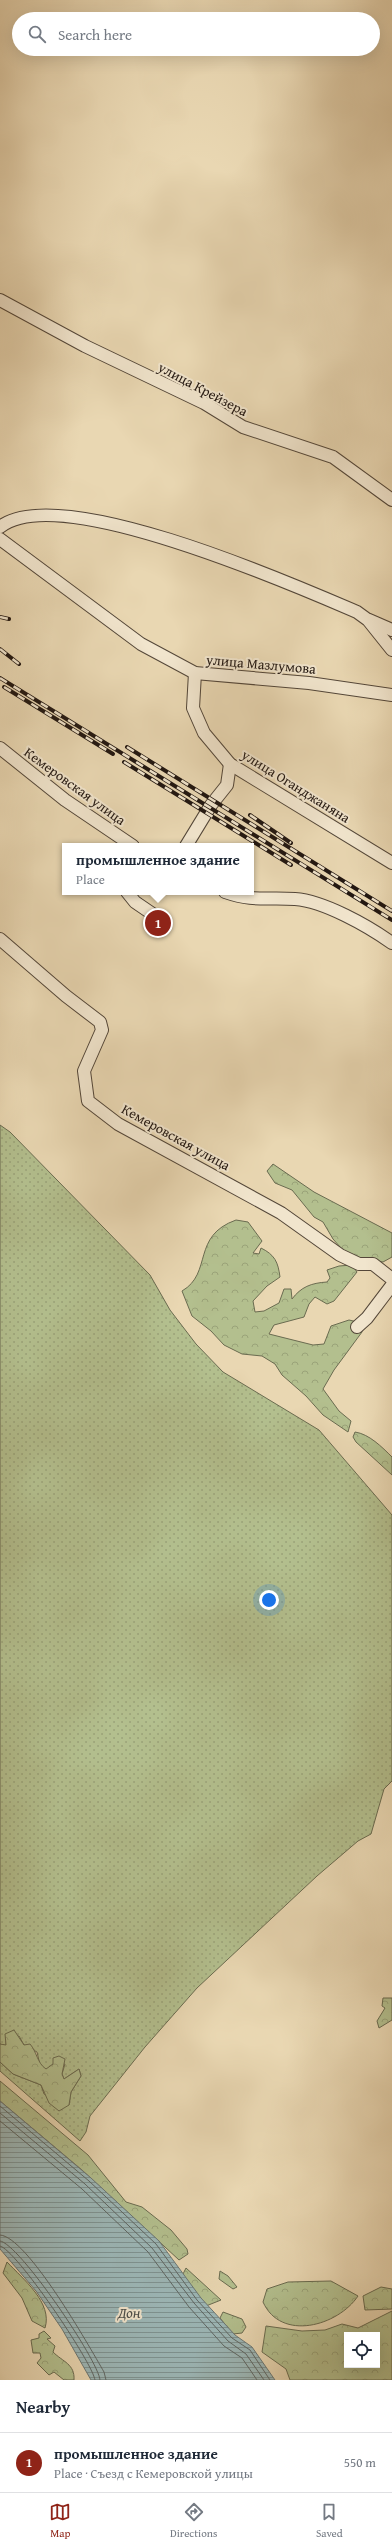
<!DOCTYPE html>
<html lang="en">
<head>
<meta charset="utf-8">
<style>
	:root { --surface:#fff; --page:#f6f6f7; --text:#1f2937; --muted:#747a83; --line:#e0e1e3; --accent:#8f2418 }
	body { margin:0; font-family:"Gentium Book Plus",serif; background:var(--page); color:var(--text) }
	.controls { position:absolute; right:12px; bottom:12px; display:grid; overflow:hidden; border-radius:0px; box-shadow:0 4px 16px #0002 }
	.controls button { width:36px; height:36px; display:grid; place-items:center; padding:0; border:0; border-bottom:1px solid var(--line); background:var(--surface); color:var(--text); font:20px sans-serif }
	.you { position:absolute; left:269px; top:1600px; width:14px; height:14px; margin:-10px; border:3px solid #fff; border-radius:50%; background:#1a73e8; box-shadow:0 0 0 6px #1a73e833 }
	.badge { display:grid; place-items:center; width:26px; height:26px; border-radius:50%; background:var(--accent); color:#fff; font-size:13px; font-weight:700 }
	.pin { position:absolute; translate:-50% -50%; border:2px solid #fff; box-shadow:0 1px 4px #0006 }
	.popup { position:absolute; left:62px; top:843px; width:192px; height:52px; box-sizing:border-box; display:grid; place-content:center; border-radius:0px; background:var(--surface); filter:drop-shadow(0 1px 3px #0005); font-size:13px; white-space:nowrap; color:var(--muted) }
	.popup b { font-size:15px; color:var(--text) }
	.popup::after { content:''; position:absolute; left:50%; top:100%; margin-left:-8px; border:8px solid transparent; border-top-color:var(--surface) }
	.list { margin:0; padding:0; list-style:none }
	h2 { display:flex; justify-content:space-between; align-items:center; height:52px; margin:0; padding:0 16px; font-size:17px }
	h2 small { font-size:13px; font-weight:400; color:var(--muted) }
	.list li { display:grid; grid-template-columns:26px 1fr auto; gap:12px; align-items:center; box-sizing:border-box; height:60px; padding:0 16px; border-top:1px solid var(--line) }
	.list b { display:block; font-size:15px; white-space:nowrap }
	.list p { margin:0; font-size:13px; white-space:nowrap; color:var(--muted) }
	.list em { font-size:13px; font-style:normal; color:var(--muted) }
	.icon { flex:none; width:22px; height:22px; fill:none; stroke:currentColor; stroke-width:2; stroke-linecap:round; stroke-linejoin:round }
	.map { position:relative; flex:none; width:392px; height:2380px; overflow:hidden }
	.search { position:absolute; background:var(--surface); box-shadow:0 4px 16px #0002; left:12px; right:12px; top:12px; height:44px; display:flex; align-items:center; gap:10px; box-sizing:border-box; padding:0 14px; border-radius:22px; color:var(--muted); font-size:15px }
	.sheet { height:112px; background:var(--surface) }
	nav { display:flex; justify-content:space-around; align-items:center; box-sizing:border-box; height:56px; border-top:1px solid var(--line); background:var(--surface); font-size:11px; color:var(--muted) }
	nav a { display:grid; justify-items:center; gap:2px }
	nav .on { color:var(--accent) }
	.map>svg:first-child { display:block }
	.grass { fill:url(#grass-dots); stroke:#6a6b50 }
	.forest { fill:url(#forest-crowns); stroke:#6a6b50; fill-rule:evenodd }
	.water { fill:url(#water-rules); stroke:#6b7775 }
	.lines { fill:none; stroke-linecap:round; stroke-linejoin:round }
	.shore { stroke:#5f6764; stroke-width:1 }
	.minor-casing { stroke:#544739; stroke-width:14 }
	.minor { stroke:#f1e5cd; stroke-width:12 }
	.rail-casing { stroke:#221711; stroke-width:4 }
	.rail { stroke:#f1e5cd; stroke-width:2.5; stroke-dasharray:8; stroke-linecap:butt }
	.labels { text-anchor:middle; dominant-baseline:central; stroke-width:4; stroke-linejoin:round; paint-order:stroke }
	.street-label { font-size:14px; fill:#221711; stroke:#f1e5cd }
	.water-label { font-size:15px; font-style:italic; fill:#4d4f4b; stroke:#f1e5cd }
</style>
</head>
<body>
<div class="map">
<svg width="392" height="2380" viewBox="0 0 392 2380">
	<defs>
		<pattern id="grass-dots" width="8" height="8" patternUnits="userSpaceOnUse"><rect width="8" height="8" fill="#b3bf8e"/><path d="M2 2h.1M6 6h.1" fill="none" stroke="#9aa379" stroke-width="1.8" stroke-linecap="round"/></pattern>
		<pattern id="forest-crowns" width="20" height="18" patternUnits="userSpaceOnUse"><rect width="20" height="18" fill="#b3bf8e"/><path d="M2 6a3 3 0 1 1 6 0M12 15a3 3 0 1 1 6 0" fill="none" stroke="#9aa379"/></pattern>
		<pattern id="water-rules" width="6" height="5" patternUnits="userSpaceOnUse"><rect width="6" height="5" fill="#9cb7b7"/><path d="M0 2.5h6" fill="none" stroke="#7f9493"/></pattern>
	</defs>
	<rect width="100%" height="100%" fill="#e9d7b2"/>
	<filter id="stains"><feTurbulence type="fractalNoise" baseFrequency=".005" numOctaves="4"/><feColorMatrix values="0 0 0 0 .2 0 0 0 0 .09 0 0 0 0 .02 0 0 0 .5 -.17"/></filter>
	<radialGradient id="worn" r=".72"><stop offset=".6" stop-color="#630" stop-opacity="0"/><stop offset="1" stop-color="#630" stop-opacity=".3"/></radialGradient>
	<polygon class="grass" points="0,1125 10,1132 150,1275 170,1310 196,1344 223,1372 319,1430 392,1515 392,1781 384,1789 371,1834 358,1841 317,1876 197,1988 145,2047 90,2116 86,2132 80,2141 0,2071 0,2062 13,2074 41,2085 44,2094 69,2105 71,2092 81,2076 79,2069 64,2079 62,2074 65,2064 53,2064 46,2070 40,2065 37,2052 24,2045 19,2036 6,2041 6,2046 0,2044"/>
	<g class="forest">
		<polygon points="273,1164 314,1192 392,1233 392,1257 383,1262 349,1257 333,1239 323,1222 314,1217 292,1190 275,1183 267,1171"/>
		<path d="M236 1220 248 1222 262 1241 253 1253 259 1254 261 1248C275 1255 278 1262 280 1277L267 1286 253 1301 255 1312 264 1311 279 1303 284 1289H291L292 1299C301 1287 311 1283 327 1282L330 1278 327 1270 339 1266 352 1265 357 1272 334 1301 327 1304 315 1297 309 1304 304 1317 274 1325 269 1334 313 1345 324 1344 331 1326 349 1320 362 1323V1332L334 1370 323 1389 339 1411 351 1421 348 1432 323 1415 306 1396 282 1375 275 1364 262 1356 242 1354 224 1345 211 1331 192 1316 182 1291C213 1273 191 1236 236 1220Z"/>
		<path d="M355 1432C369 1434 382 1447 392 1457V1475L356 1442 353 1437Z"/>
		<polygon points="383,1998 392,1998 392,2020 379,2028 377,2021 385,2008 382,2006"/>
		<path d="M14 2030 24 2045 30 2044C37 2052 37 2063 46 2069L53 2064V2058L59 2056 65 2059 62 2074 64 2079 79 2069 81 2076 71 2092 69 2105 59 2111 49 2103 41 2085 13 2074 0 2062V2044L6 2045 5 2034Z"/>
		<polygon points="0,2081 88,2155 126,2202 142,2207 171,2230 187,2249 188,2254 179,2260 82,2170 0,2101"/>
		<path d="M7 2262C23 2279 53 2303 45 2328L32 2321 22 2298 3 2273Z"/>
		<polygon points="186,2268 221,2300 206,2306 182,2276"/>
		<polygon points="220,2271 228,2276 237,2287 233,2289 219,2279"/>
		<path d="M331 2281 358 2296C338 2326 281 2342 263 2302L267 2289 288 2282Z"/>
		<polygon points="381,2287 392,2289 392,2309 365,2310 363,2296"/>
		<path d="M392 2311V2380H290L286 2369 262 2352 266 2326 302 2331 325 2330 342 2324 358 2328ZM347 2335H377V2365H347Z"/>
		<polygon points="223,2312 242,2319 246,2327 242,2333 233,2334 220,2318"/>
		<path d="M44 2331 51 2338 47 2339 55 2346 53 2352C63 2362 75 2364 74 2380H64L54 2372 49 2375 37 2363 41 2358 40 2353H33L31 2340 39 2338V2334Z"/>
	</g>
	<polygon class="water" points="0,2101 91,2178 159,2241 201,2298 235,2335 252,2347 275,2380 91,2380 62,2329 36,2291 0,2249"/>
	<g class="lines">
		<g class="shore">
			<polyline points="0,2106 89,2181 156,2244 197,2300 232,2338 250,2350 270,2380"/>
			<polyline points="0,2113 85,2184 152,2248 194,2303 228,2341 246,2354 264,2380"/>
			<polyline points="0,2121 82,2189 148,2252 189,2307 224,2346 242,2358 257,2380"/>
			<path d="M0 2235C27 2236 89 2346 104 2372L106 2380"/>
			<path d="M0 2241C18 2242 99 2361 100 2380"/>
			<path d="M0 2246C15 2248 93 2363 95 2380"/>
		</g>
		<defs>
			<g id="minor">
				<polyline points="0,300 85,346 204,403 243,427 333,457 392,500"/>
				<path d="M0 527C58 481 292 584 357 612L368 620 392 650"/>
				<polyline points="0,539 141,644 195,673 309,683 392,695"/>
				<polyline points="369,620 392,630"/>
				<polyline points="195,673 193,708 204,733 230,764 392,863"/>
				<polyline points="0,748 65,800 133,846"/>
				<polyline points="186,846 211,805 227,785 230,764"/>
				<polyline points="127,892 135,902 154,915"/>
				<path d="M225 892C254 902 266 897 295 899 324 901 368 926 392 943"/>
				<polyline points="0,939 66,996 100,1022 102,1030 84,1071 88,1101 118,1124 281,1213 340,1255 359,1264 373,1264 392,1279"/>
				<polyline points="357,1327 367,1318 392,1285"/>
			</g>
		</defs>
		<use href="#minor" class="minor-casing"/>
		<use href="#minor" class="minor"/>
		<defs>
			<g id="rail">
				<polyline points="0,617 9,619"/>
				<polyline points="0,649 19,664"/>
				<polyline points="0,678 392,920"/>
				<polyline points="4,687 113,754"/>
				<polyline points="127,747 392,911"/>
				<polyline points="124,762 291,865"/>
				<polyline points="250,815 291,843"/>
			</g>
		</defs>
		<use href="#rail" class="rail-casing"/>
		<use href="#rail" class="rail"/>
	</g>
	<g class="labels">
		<g class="street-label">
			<text transform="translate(203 389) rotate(28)">улица Крейзера</text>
			<text transform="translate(261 664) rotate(5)">улица Мазлумова</text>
			<text transform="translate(75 786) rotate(36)">Кемеровская улица</text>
			<text transform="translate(296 786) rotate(32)">улица Оганджаняна</text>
			<text transform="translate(176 1137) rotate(29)">Кемеровская улица</text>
		</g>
		<g class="water-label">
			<text x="129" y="2312">Дон</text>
		</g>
	</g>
	<rect width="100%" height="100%" filter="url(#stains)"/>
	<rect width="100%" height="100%" fill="url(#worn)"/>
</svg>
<div class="controls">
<button><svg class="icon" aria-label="locate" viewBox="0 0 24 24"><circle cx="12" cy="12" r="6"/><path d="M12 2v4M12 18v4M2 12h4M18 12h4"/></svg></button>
</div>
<div class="you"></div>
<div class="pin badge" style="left:158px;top:923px">1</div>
<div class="popup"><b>промышленное здание</b>Place</div>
<div class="search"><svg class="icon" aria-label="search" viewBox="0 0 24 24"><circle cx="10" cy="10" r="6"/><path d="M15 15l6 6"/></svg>Search here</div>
</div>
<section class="sheet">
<h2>Nearby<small></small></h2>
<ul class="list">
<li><span class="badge">1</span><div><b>промышленное здание</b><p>Place · Съезд с Кемеровской улицы</p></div><em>550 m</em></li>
</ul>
</section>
<nav>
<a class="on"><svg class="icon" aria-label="map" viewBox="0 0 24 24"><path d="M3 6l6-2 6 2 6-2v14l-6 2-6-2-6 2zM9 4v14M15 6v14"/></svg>Map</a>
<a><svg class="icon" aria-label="directions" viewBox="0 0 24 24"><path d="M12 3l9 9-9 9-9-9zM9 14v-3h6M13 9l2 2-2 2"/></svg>Directions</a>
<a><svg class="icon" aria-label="saved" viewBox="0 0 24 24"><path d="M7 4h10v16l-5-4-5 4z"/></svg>Saved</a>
</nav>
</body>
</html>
